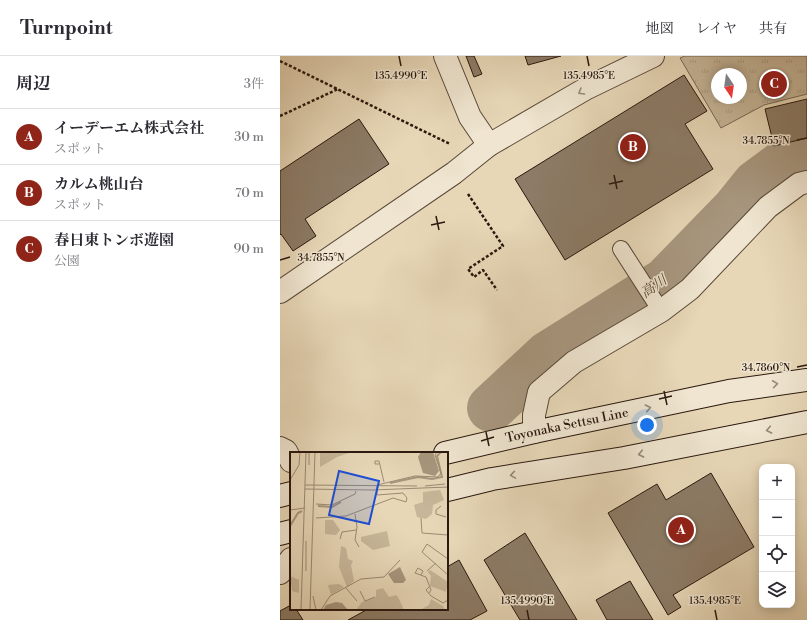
<!DOCTYPE html>
<html lang="ja">
<head>
<meta charset="utf-8">
<style>
	:root { --surface:#fff; --page:#f7f7f7; --text:#2b2b33; --muted:#7c7c81; --line:#e1e1e2; --accent:#8f2418 }
	body { margin:0; font-family:"Libre Bodoni","Noto Serif JP",serif; background:var(--page); color:var(--text) }
	.controls { position:absolute; right:12px; bottom:12px; display:grid; overflow:hidden; border-radius:8px; box-shadow:0 2px 10px #0003 }
	.controls button { width:36px; height:36px; display:grid; place-items:center; padding:0; border:0; border-bottom:1px solid var(--line); background:var(--surface); color:var(--text); font:20px sans-serif }
	.compass { position:absolute; left:431px; top:12px; width:36px; height:36px; border-radius:50%; background:var(--surface); box-shadow:0 2px 10px #0003; rotate:167deg }
	.you { position:absolute; left:367px; top:369px; width:14px; height:14px; margin:-10px; border:3px solid #fff; border-radius:50%; background:#1a73e8; box-shadow:0 0 0 6px #1a73e833 }
	.badge { display:grid; place-items:center; width:26px; height:26px; border-radius:50%; background:var(--accent); color:#fff; font-size:13px; font-weight:700 }
	.pin { position:absolute; translate:-50% -50%; border:2px solid #fff; box-shadow:0 1px 4px #0006 }
	.list { margin:0; padding:0; list-style:none }
	h2 { display:flex; justify-content:space-between; align-items:center; height:52px; margin:0; padding:0 16px; font-size:17px }
	h2 small { font-size:13px; font-weight:400; color:var(--muted) }
	.list li { display:grid; grid-template-columns:26px 1fr auto; gap:12px; align-items:center; box-sizing:border-box; height:56px; padding:0 16px; border-top:1px solid var(--line) }
	.list b { display:block; font-size:15px; white-space:nowrap }
	.list p { margin:0; font-size:13px; white-space:nowrap; color:var(--muted) }
	.list em { font-size:13px; font-style:normal; color:var(--muted) }
	.icon { flex:none; width:22px; height:22px; fill:none; stroke:currentColor; stroke-width:2; stroke-linecap:round; stroke-linejoin:round }
	.map { position:relative; flex:none; width:527px; height:564px; overflow:hidden }
	header { display:flex; align-items:center; gap:24px; box-sizing:border-box; height:56px; padding:0 20px; background:var(--surface); border-bottom:1px solid var(--line) }
	header strong { font-size:19px }
	nav { display:flex; gap:22px; margin-inline-start:auto; font-size:14px }
	main { display:flex }
	aside { flex:1; background:var(--surface) }
	.map>svg:first-child { display:block }
	.grass { fill:url(#grass-tufts); stroke:#786854; fill-rule:evenodd }
	.lines { fill:none; stroke-linecap:round; stroke-linejoin:round }
	.river { stroke:#a7967e; stroke-width:48 }
	.building { fill:#8c7b66; stroke:#2a180e }
	.service-casing { stroke:#594838; stroke-width:18 }
	.minor-casing { stroke:#594838; stroke-width:24 }
	.secondary-casing { stroke:#2a180e; stroke-width:24 }
	.path { stroke:#2a180e; stroke-width:2.5; stroke-dasharray:3 2; stroke-linecap:butt }
	.service { stroke:#efe5d0; stroke-width:16 }
	.minor { stroke:#efe5d0; stroke-width:22 }
	.secondary { stroke:#efe5d0; stroke-width:22 }
	.oneway { stroke:#968979 }
	.ticks { fill:none; stroke:#2a180e; stroke-width:1.5 }
	.labels { text-anchor:middle; dominant-baseline:central; stroke-width:3; stroke-linejoin:round; paint-order:stroke }
	.street-label { font-size:13px; fill:#2a180e; stroke:#efe5d0 }
	.water-label { font-size:14px; font-style:italic; fill:#5c4a3b; stroke:#efe5d0 }
	.inset-river { fill:none; stroke:#a7967e; stroke-width:2 }
	.inset-road { fill:none; stroke:#9b8b73; stroke-width:1 }
	.view { fill:#1d4ed8; fill-opacity:0.15; stroke:#1d4ed8; stroke-width:2 }
	.inset-edge { fill:none; stroke:#2a180e; stroke-width:2 }
	.ticks-label { font-size:10px; text-anchor:middle; fill:#2a180e; stroke:#efe5d0; stroke-width:3; stroke-linejoin:round; paint-order:stroke }
</style>
</head>
<body>
<header>
<strong>Turnpoint</strong>
<nav><a>地図</a><a>レイヤ</a><a>共有</a></nav>
</header>
<main>
<aside>
<h2>周辺<small>3件</small></h2>
<ul class="list">
<li><span class="badge">A</span><div><b>イーデーエム株式会社</b><p>スポット</p></div><em>30 m</em></li>
<li><span class="badge">B</span><div><b>カルム桃山台</b><p>スポット</p></div><em>70 m</em></li>
<li><span class="badge">C</span><div><b>春日東トンボ遊園</b><p>公園</p></div><em>90 m</em></li>
</ul>
</aside>
<div class="map">
<svg width="527" height="564" viewBox="0 0 527 564">
	<defs>
		<pattern id="grass-tufts" width="24" height="20" patternUnits="userSpaceOnUse"><rect width="24" height="20" fill="#c7b79a"/><path d="M3 7l-1-3M5 7V3M7 7l1-3M15 17l-1-3M17 17v-4M19 17l1-3" fill="none" stroke="#ab9d84"/></pattern>
	</defs>
	<rect width="100%" height="100%" fill="#e7d7b7"/>
	<filter id="stains"><feTurbulence type="fractalNoise" baseFrequency=".005" numOctaves="4"/><feColorMatrix values="0 0 0 0 .2 0 0 0 0 .09 0 0 0 0 .02 0 0 0 .5 -.17"/></filter>
	<radialGradient id="worn" r=".72"><stop offset=".6" stop-color="#630" stop-opacity="0"/><stop offset="1" stop-color="#630" stop-opacity=".3"/></radialGradient>
	<path class="grass" d="M405 0H527V38L484 49 441 72 400 2ZM437 18H461V42H437Z"/>
	<g class="lines">
		<polyline class="river" points="211,352 268,299 386,225 455,154 476,128 503,108 527,101"/>
	</g>
	<g class="building">
		<polygon points="186,0 194,0 202,18 194,21"/>
		<polygon points="245,0 281,0 248,9"/>
		<polygon points="404,19 427,55 405,68 433,113 285,204 235,123"/>
		<polygon points="527,43 527,82 494,90 485,53"/>
		<polygon points="79,63 109,108 25,163 36,180 13,195 1,178 0,179 0,115"/>
		<polygon points="431,417 474,491 393,539 401,551 388,559 328,457 377,428 386,444"/>
		<polygon points="245,477 297,564 240,564 204,504"/>
		<polygon points="179,504 207,555 190,564 68,564 88,553 167,553 167,511"/>
		<polygon points="350,525 373,564 327,564 316,544"/>
		<polygon points="11,549 11,553 16,553 23,564 0,564 0,555"/>
	</g>
	<g class="lines">
		<defs>
			<polyline id="service" points="341,193 381,255"/>
			<g id="minor">
				<polyline points="165,0 190,61 209,89"/>
				<polyline points="0,236 174,117 209,89 307,32 373,0"/>
				<polyline points="254,376 254,359 259,336 294,306 381,255 410,233 488,151 519,128 527,126"/>
				<polyline points="0,392 6,395 11,405"/>
				<polyline points="0,517 11,503"/>
			</g>
			<g id="secondary">
				<path id="s1" d="M165 397 254 376 449 335 527 324"/>
				<polyline points="167,434 212,423 344,402 527,366"/>
				<polyline points="0,440 11,437"/>
				<polyline points="0,478 11,475"/>
			</g>
		</defs>
		<use href="#service" class="service-casing"/>
		<use href="#minor" class="minor-casing"/>
		<use href="#secondary" class="secondary-casing"/>
		<g class="path">
			<polyline points="0,5 170,88"/>
			<polyline points="0,60 58,33"/>
			<polyline points="188,138 223,190 188,213 194,221 203,214 217,234"/>
		</g>
		<use href="#service" class="service"/>
		<use href="#minor" class="minor"/>
		<use href="#secondary" class="secondary"/>
	</g>
	<defs><path id="oneway-chevron" d="M-2-3.5L2.5 0L-2 3.5" fill="none" stroke-width="1.6" stroke-linecap="round" stroke-linejoin="round"/></defs>
	<g class="oneway">
		<use href="#oneway-chevron" transform="translate(301 36) rotate(150)"/>
		<use href="#oneway-chevron" transform="translate(495 328) rotate(-8)"/>
		<use href="#oneway-chevron" transform="translate(368 352) rotate(-12)"/>
		<use href="#oneway-chevron" transform="translate(489 374) rotate(169)"/>
		<use href="#oneway-chevron" transform="translate(361 398) rotate(169)"/>
		<use href="#oneway-chevron" transform="translate(233 419) rotate(171)"/>
	</g>
	<path class="ticks" d="M119 0 121 10M307 0 309 10M517 84 527 82M334 119 337 133M329 128 343 125M156 160 159 174M151 169 165 166M0 204 10 201M517 311 527 309M384 335 387 349M379 343 392 340M206 376 209 390M201 385 214 381M247 554 249 564M435 554 437 564"/>
	<g class="labels">
		<g class="street-label">
			<text stroke="none"><textPath href="#s1" startOffset="125">Toyonaka Settsu Line</textPath></text>
		</g>
		<g class="water-label">
			<text transform="translate(374 231) rotate(-35)">高川</text>
		</g>
	</g>
	<g transform="translate(10 396)">
		<rect width="158" height="158" fill="#e7d7b7"/>
		<path d="M35 68H43L50 78 46 83 35 82ZM140 118 158 130 156 140 140 134 141 124 138 120ZM49 132 54 135 41 143 38 133Z" fill="#c7b79a"/>
		<path d="M30 0H62L47 5 30 15ZM150 38 154 48 143 53 142 62 136 67 127 65 124 53 133 50V40ZM51 94 56 96 58 107 63 109 61 113 64 129 57 135 49 115ZM0 124 9 128V141L2 139ZM93 136 99 145 106 143 108 145 114 158H66L72 150 86 145V138ZM141 147 153 154 155 158H130L139 153Z" fill="#c7b79a"/>
		<path d="M97 79 100 94 83 98 71 89V85Z" fill="#c7b79a"/>
		<path d="M131 0H143L149 19 145 24 133 21 128 5ZM110 115 116 128 113 131H104L98 122ZM46 150 52 151 58 158H33L36 153Z" fill="#a7967e"/>
		<path class="inset-river" d="M100 31 128 25 142 27 152 25 147 4 151 0M28 54 42 55 51 50M0 74 8 61 12 59"/>
		<path class="inset-road" d="M89 12H85V9H89L94 30M19 13V0M0 28 9 13 10 0M15 33 127 34M135 34 155 32M15 37 82 38 158 35M26 52 42 53 65 42 66 39M151 54 146 58V62L156 65M0 58 15 56M65 62 67 75 65 88 69 95M26 66 56 64 103 46 116 50 117 46 113 41 87 43V33L125 24 148 25 151 21 145 3 147 0M131 66 132 81 158 83M50 87 52 80 66 78M158 107 137 92 132 100 158 123M16 119V89M137 119 146 111M131 123 133 119 128 116 125 121 136 125 141 138 139 141M139 135 136 138 141 144 153 151 158 148M56 136 67 149M70 139 75 149 85 145M23 144 26 158M11 158 16 0M20 158 25 0M31 158 40 144 71 127 94 125 110 108"/>
		<path class="view" d="M49 19 89 29 79 72 39 63Z"/>
		<rect width="158" height="158" class="inset-edge"/>
	</g>
	<g class="ticks-label">
		<text x="121" y="23">135.4990°E</text>
		<text x="309" y="23">135.4985°E</text>
		<text x="486" y="88">34.7855°N</text>
		<text x="41" y="205">34.7855°N</text>
		<text x="486" y="315">34.7860°N</text>
		<text x="247" y="548">135.4990°E</text>
		<text x="435" y="548">135.4985°E</text>
	</g>
	<rect width="100%" height="100%" filter="url(#stains)"/>
	<rect width="100%" height="100%" fill="url(#worn)"/>
</svg>
<div class="controls">
<button>+</button>
<button>−</button>
<button><svg class="icon" aria-label="locate" viewBox="0 0 24 24"><circle cx="12" cy="12" r="6"/><path d="M12 2v4M12 18v4M2 12h4M18 12h4"/></svg></button>
<button><svg class="icon" aria-label="layers" viewBox="0 0 24 24"><path d="M12 4l9 5-9 5-9-5zM3 14l9 5 9-5"/></svg></button>
</div>
<svg class="compass" viewBox="-18 -18 36 36"><path d="M0-13l5 13h-10z" fill="#e53935"/><path d="M0 13l5-13h-10z" fill="#7c7c81"/></svg>
<div class="you"></div>
<div class="pin badge" style="left:401px;top:474px">A</div>
<div class="pin badge" style="left:353px;top:91px">B</div>
<div class="pin badge" style="left:494px;top:28px">C</div>
</div>
</main>
</body>
</html>
